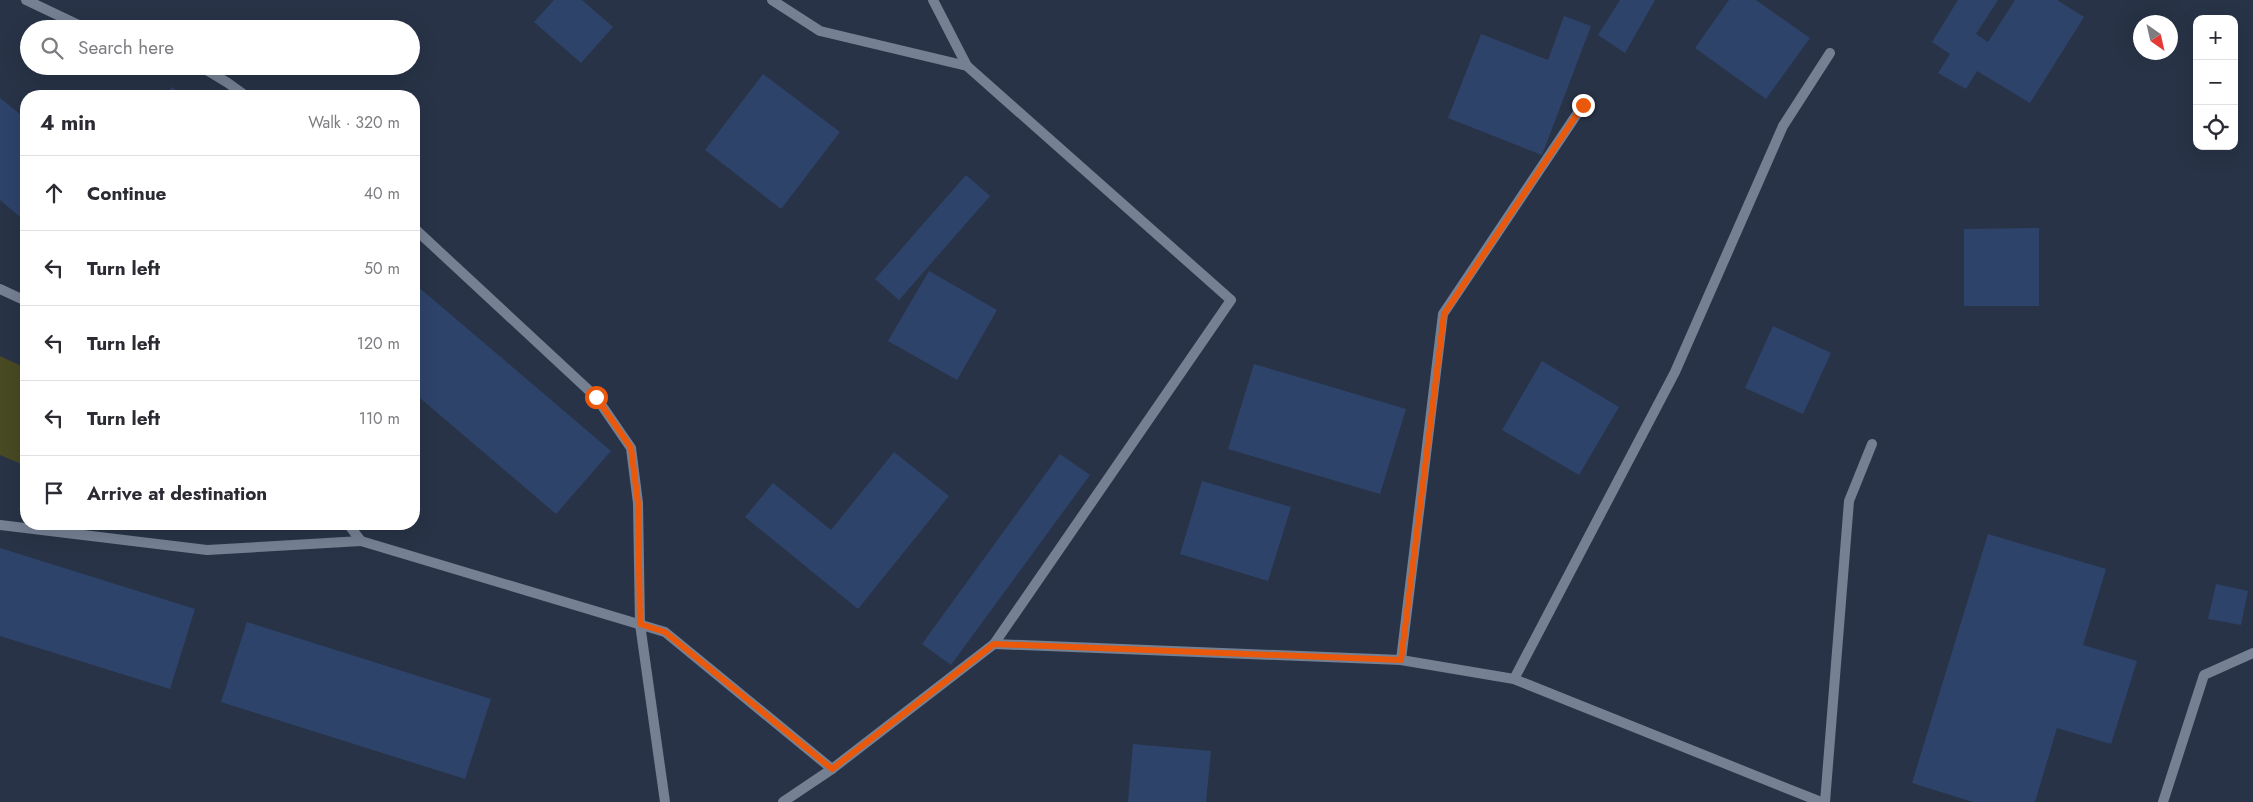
<!DOCTYPE html>
<html lang="en">
<head>
<meta charset="utf-8">
<style>
	:root { --surface:#fff; --page:#f2f2f3; --text:#2b2b33; --muted:#7c7c81; --line:#e1e1e2 }
	body { margin:0; font-family:Jost,sans-serif; background:var(--page); color:var(--text) }
	.controls { position:absolute; right:15px; top:15px; display:grid; overflow:hidden; border-radius:10px; box-shadow:0 5px 20px #0002 }
	.controls button { width:45px; height:45px; display:grid; place-items:center; padding:0; border:0; border-bottom:1px solid var(--line); background:var(--surface); color:var(--text); font:25px sans-serif }
	.compass { position:absolute; left:2133px; top:15px; width:45px; height:45px; border-radius:50%; background:var(--surface); box-shadow:0 5px 20px #0002; rotate:146deg }
	.stop { position:absolute; width:15px; height:15px; margin:-11px; border:4px solid #ea580c; border-radius:50%; background:#fff }
	.stop.end { background:#ea580c; border-color:#fff; box-shadow:0 1px 5px #0008 }
	.list { margin:0; padding:0; list-style:none }
	h2 { display:flex; justify-content:space-between; align-items:center; height:65px; margin:0; padding:0 20px; font-size:21px }
	h2 small { font-size:16px; font-weight:400; color:var(--muted) }
	.list li { display:grid; grid-template-columns:32px 1fr auto; gap:15px; align-items:center; box-sizing:border-box; height:75px; padding:0 20px; border-top:1px solid var(--line) }
	.list b { display:block; font-size:19px; white-space:nowrap }
	.list em { font-size:16px; font-style:normal; color:var(--muted) }
	.icon { flex:none; width:28px; height:28px; fill:none; stroke:currentColor; stroke-width:2; stroke-linecap:round; stroke-linejoin:round }
	.map { position:relative; flex:none; width:2253px; height:802px; overflow:hidden }
	.search { position:absolute; background:var(--surface); box-shadow:0 5px 20px #0002; left:20px; top:20px; width:400px; height:55px; display:flex; align-items:center; gap:12px; box-sizing:border-box; padding:0 18px; border-radius:28px; color:var(--muted); font-size:19px }
	.panel { position:absolute; background:var(--surface); box-shadow:0 5px 20px #0002; left:20px; top:90px; width:400px; height:440px; border-radius:20px }
	.map>svg:first-child { display:block }
	.green { fill:#484a23 }
	.building { fill:#2e436a }
	.lines { fill:none; stroke-linecap:round; stroke-linejoin:round }
	.lane { stroke:#758093; stroke-width:10 }
	.street { stroke:#758093; stroke-width:10 }
	.route { stroke:#ea580c; stroke-width:6 }
</style>
</head>
<body>
<div class="map">
<svg width="2253" height="802" viewBox="0 0 2253 802">
	<rect width="100%" height="100%" fill="#283347"/>
	<polygon class="green" points="0,356 26,368 26,466 0,455"/>
	<g class="building">
		<polygon points="554,0 582,0 613,27 581,63 534,22"/>
		<polygon points="1620,0 1655,0 1625,53 1598,35"/>
		<polygon points="1729,0 1756,0 1810,38 1766,99 1695,48"/>
		<polygon points="1958,0 1998,0 1976,34 1988,42 2015,0 2057,0 2084,17 2030,103 1977,71 1966,89 1938,73 1950,54 1932,42"/>
		<polygon points="1564,16 1591,26 1542,155 1448,118 1481,34 1548,60"/>
		<polygon points="763,74 840,132 781,209 705,150"/>
		<polygon points="172,87 183,96 165,96"/>
		<polygon points="0,98 26,119 26,222 0,200"/>
		<polygon points="966,175 990,196 899,300 875,279"/>
		<polygon points="2039,228 2039,306 1964,306 1964,229"/>
		<polygon points="929,271 997,310 957,380 888,341"/>
		<polygon points="416,285 611,451 556,514 414,393 414,288"/>
		<polygon points="1773,326 1831,353 1803,414 1745,388"/>
		<polygon points="1542,361 1619,407 1579,475 1502,430"/>
		<polygon points="1254,364 1406,409 1380,494 1228,449"/>
		<polygon points="894,452 949,496 858,609 745,517 773,483 831,530"/>
		<polygon points="1060,454 1090,475 951,665 922,644"/>
		<polygon points="1202,481 1291,507 1268,581 1180,554"/>
		<polygon points="1988,534 2106,569 2083,645 2137,661 2111,744 2057,728 2035,802 1973,802 1912,783"/>
		<polygon points="0,548 195,609 170,689 0,636"/>
		<polygon points="2216,584 2248,591 2241,625 2208,619"/>
		<polygon points="247,622 491,699 465,779 221,702"/>
		<polygon points="1133,744 1211,751 1206,802 1128,802"/>
	</g>
	<g class="lines">
		<polyline class="lane" points="0,525 207,550 361,541"/>
		<g class="street">
			<polyline points="26,0 87,29"/>
			<polyline points="772,0 820,31 967,66 1231,300 994,644 832,769 783,802"/>
			<polyline points="933,0 967,66"/>
			<polyline points="200,66 228,83 246,96"/>
			<polyline points="414,228 596,397 631,448 638,503 640,624 665,802"/>
			<polyline points="0,289 26,301"/>
			<polyline points="348,524 361,541 665,632 832,769"/>
			<polyline points="994,644 1401,660 1514,679 1675,372 1783,126 1830,53"/>
			<polyline points="1401,660 1443,314 1583,105"/>
			<polyline points="1514,679 1821,802"/>
			<polyline points="1825,802 1849,501 1872,444"/>
			<polyline points="2163,802 2204,675 2253,653"/>
		</g>
	</g>
	<g class="lines">
		<polyline class="route" points="596,397 631,448 638,503 640,624 665,632 832,769 994,644 1401,660 1444,314 1583,105"/>
	</g>
</svg>
<div class="controls">
<button>+</button>
<button>−</button>
<button><svg class="icon" aria-label="locate" viewBox="0 0 24 24"><circle cx="12" cy="12" r="6"/><path d="M12 2v4M12 18v4M2 12h4M18 12h4"/></svg></button>
</div>
<svg class="compass" viewBox="-18 -18 36 36"><path d="M0-13l5 13h-10z" fill="#e53935"/><path d="M0 13l5-13h-10z" fill="#7c7c81"/></svg>
<div class="stop" style="left:596px;top:397px"></div>
<div class="stop end" style="left:1583px;top:105px"></div>
<div class="search"><svg class="icon" aria-label="search" viewBox="0 0 24 24"><circle cx="10" cy="10" r="6"/><path d="M15 15l6 6"/></svg>Search here</div>
<section class="panel">
<h2>4 min<small>Walk · 320 m</small></h2>
<ul class="list">
<li><svg class="icon" aria-label="ahead" viewBox="0 0 24 24"><path d="M12 20V5M6 11l6-6 6 6"/></svg><div><b>Continue</b></div><em>40 m</em></li>
<li><svg class="icon" aria-label="left" viewBox="0 0 24 24"><path d="M17 20v-9H6M10 6l-5 5 5 5"/></svg><div><b>Turn left</b></div><em>50 m</em></li>
<li><svg class="icon" aria-label="left" viewBox="0 0 24 24"><path d="M17 20v-9H6M10 6l-5 5 5 5"/></svg><div><b>Turn left</b></div><em>120 m</em></li>
<li><svg class="icon" aria-label="left" viewBox="0 0 24 24"><path d="M17 20v-9H6M10 6l-5 5 5 5"/></svg><div><b>Turn left</b></div><em>110 m</em></li>
<li><svg class="icon" aria-label="arrive" viewBox="0 0 24 24"><path d="M6 21V4h12l-3 4 3 4H6"/></svg><div><b>Arrive at destination</b></div></li>
</ul>
</section>
</div>
</body>
</html>
